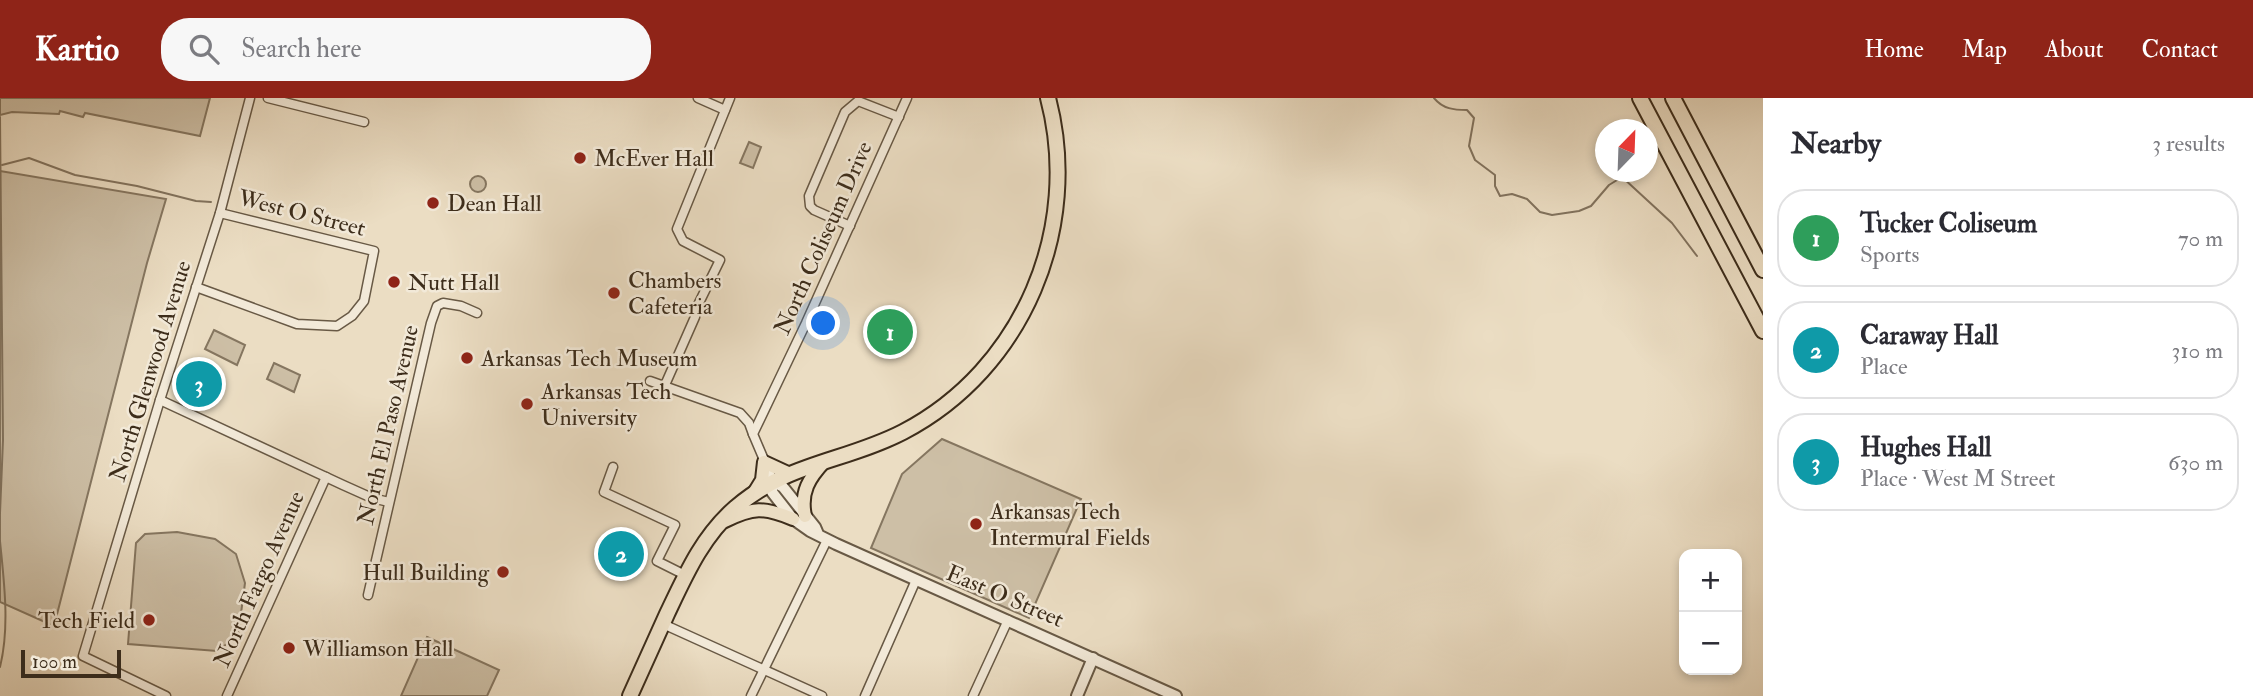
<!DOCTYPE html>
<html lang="en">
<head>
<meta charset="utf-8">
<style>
	:root { --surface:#fff; --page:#f7f7f7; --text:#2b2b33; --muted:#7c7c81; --line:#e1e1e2; --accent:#8f2418 }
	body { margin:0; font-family:"IM FELL Double Pica",serif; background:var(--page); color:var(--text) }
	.controls { position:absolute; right:21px; bottom:21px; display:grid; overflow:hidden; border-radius:14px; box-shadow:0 4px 10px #0003 }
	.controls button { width:63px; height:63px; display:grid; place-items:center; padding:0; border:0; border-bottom:2px solid var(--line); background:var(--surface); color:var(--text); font:35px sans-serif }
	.compass { position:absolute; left:1595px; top:21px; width:63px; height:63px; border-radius:50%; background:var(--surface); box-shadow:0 4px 10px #0003; rotate:23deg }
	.scale { position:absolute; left:21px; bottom:18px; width:100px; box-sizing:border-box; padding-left:7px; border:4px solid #3d2d1b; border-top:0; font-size:19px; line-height:24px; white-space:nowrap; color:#3d2d1b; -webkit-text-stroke:5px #f2e9d8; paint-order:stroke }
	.you { position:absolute; left:824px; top:226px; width:24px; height:24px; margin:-18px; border:5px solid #fff; border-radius:50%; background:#1a73e8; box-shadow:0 0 0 10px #1a73e833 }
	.badge { display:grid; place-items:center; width:46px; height:46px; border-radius:50%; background:var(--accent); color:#fff; font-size:23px; font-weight:700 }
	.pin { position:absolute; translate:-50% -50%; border:4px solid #fff; box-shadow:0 2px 7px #0006 }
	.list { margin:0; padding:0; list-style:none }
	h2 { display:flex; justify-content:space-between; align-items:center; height:91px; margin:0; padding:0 28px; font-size:30px }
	h2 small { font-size:23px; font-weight:400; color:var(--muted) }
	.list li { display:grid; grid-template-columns:46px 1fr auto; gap:21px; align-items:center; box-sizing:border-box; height:98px; margin:0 14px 14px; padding:0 14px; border:2px solid var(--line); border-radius:28px }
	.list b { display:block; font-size:26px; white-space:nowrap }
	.list p { margin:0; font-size:23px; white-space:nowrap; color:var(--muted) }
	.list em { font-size:23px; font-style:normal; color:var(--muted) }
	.icon { flex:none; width:38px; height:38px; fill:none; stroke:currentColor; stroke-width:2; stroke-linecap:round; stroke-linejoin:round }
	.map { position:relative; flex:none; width:1763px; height:598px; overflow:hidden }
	header { display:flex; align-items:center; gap:42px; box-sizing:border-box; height:98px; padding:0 35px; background:var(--accent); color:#fff }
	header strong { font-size:33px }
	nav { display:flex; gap:38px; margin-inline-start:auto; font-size:24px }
	.search { width:490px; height:63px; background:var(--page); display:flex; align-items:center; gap:18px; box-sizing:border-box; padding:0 24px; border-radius:28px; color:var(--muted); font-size:26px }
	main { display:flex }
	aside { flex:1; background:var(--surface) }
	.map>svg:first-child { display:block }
	.green { fill:#cdbfa6; stroke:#857660; stroke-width:2 }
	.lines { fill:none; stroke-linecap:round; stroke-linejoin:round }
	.stream { stroke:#82735e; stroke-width:2 }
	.minor-casing { stroke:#685945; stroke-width:11 }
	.tertiary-casing { stroke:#685945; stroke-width:14 }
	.primary-casing { stroke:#3d2d1b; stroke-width:16 }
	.trunk-casing { stroke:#3d2d1b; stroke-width:18 }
	.motorway-casing { stroke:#3d2d1b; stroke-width:18 }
	.minor { stroke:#f2e9d8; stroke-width:8 }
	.tertiary { stroke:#f2e9d8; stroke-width:10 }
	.primary { stroke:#ebddc3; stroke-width:12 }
	.trunk { stroke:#ebddc3; stroke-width:14 }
	.motorway { stroke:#ebddc3; stroke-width:14 }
	.poi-dot { fill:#8f2418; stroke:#f2e9d8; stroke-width:2.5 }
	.labels { text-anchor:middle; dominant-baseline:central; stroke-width:5; stroke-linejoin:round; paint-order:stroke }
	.poi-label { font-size:23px; fill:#3d2d1b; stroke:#f2e9d8; text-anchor:start }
	.street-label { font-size:23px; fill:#3d2d1b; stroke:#f2e9d8 }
</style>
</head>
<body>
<header>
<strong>Kartio</strong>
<div class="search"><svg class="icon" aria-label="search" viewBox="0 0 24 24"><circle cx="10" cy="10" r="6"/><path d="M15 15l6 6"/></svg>Search here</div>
<nav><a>Home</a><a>Map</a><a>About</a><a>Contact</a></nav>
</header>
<main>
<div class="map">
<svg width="1763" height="598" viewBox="0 0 1763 598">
	<rect width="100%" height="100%" fill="#ebddc3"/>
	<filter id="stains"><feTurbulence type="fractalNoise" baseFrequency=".00286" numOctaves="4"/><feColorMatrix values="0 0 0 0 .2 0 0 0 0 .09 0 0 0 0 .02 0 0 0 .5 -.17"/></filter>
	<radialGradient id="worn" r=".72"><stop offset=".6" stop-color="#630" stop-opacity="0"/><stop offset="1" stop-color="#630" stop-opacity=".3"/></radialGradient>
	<g class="green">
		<polygon points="0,0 210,0 200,38 85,15 83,19 60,13 59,16 12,14 0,17"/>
		<polygon points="749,44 761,49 753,70 740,65"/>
		<polygon points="0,73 166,101 147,165 54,528 0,504"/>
		<circle cx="478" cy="86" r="8"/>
		<polygon points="214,232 245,247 237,267 205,251"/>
		<polygon points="274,265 300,277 294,294 267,281"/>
		<polygon points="942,341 1081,401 1029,520 871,450 902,376"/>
		<polygon points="177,434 215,441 236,456 245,485 238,538 217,553 128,546 136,445 145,436"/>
		<polygon points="427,539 499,572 487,598 401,598"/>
	</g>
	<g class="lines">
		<g class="stream">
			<path d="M1434 0C1443 11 1454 12 1467 12L1474 20 1469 48 1475 62 1495 77V88L1500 98 1512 96 1527 101 1540 114 1552 117 1579 113 1591 108 1609 87 1622 79 1672 125 1697 158"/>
			<polyline points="0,19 3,342 0,415"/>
			<polyline points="2,67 29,60 75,77 137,88 196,103 211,104"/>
			<path d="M0 443C4 484 10 528 0 569"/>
		</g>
		<defs>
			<g id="minor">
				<polyline points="268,0 364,24"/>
				<polyline points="698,0 725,12"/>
				<polyline points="850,128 814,112 810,108 809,98 845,14 858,3 899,19"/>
				<polyline points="196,189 297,226 337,228 352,218 364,203 374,153 220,115"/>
				<polyline points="650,283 740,315 749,325 753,336"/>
				<polyline points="665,287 695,219 696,211 720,162 683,143 677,131 730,0"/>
				<polyline points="160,302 343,387 372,400 389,404"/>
				<polyline points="613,369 604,394 675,427 657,463 685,477"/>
				<polyline points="773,383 753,336 806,225 907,0"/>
				<polyline points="368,497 431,225 437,208 443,205 461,208 477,215"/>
				<polyline points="663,526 822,598"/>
				<polyline points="166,598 83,558 160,302 220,115 250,0"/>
				<polyline points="227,598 326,379"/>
				<polyline points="751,598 827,442"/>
				<polyline points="865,598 916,482"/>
				<polyline points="973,598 1008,522"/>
			</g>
			<g id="tertiary">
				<polyline points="818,436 815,429 783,389 773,383 772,394 793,421 810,433 836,446 1176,598"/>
				<polyline points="1077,598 1093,560"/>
			</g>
			<g id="primary">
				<polyline points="754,395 762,382 764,364 790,376"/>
				<path d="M805 418C800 394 809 380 825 363"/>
				<path d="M725 423C753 409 764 409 793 421"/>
			</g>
			<path id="trunk" d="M630 598C642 571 655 543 667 516 686 476 702 439 735 410 788 364 845 364 903 334 1024 271 1082 129 1048 0"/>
			<g id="motorway">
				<polyline points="1640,0 1763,233"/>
				<polyline points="1673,0 1763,172"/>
			</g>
		</defs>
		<use href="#minor" class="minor-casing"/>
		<use href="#tertiary" class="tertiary-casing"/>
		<use href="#primary" class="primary-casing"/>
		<use href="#trunk" class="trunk-casing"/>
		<use href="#motorway" class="motorway-casing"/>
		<use href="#minor" class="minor"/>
		<use href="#tertiary" class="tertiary"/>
		<use href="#primary" class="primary"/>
		<use href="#trunk" class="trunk"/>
		<use href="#motorway" class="motorway"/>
	</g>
	<g class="poi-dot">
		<circle cx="580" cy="60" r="7"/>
		<circle cx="433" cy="105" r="7"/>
		<circle cx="394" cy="184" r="7"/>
		<circle cx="614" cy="195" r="7"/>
		<circle cx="467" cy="260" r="7"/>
		<circle cx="527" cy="306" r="7"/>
		<circle cx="976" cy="426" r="7"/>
		<circle cx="503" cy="474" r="7"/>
		<circle cx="149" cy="522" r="7"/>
		<circle cx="289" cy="550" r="7"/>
	</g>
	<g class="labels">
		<g class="poi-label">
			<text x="594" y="60">McEver Hall</text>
			<text x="447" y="105">Dean Hall</text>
			<text x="628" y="182">Chambers<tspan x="628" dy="26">Cafeteria</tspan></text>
			<text x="408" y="184">Nutt Hall</text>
			<text x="481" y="260">Arkansas Tech Museum</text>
			<text x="541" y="293">Arkansas Tech<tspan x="541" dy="26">University</tspan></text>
			<text x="990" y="413">Arkansas Tech<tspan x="990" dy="26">Intermural Fields</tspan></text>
			<text x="489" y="474" text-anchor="end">Hull Building</text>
			<text x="135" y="522" text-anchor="end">Tech Field</text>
			<text x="303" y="550">Williamson Hall</text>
		</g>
		<g class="street-label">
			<text transform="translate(302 115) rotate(14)">West O Street</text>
			<text transform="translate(823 140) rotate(-66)">North Coliseum Drive</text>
			<text transform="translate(150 273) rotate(-73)">North Glenwood Avenue</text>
			<text transform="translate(388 327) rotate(-77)">North El Paso Avenue</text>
			<text transform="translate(259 481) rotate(-66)">North Fargo Avenue</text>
			<text transform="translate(1005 498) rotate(23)">East O Street</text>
		</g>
	</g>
	<rect width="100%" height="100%" filter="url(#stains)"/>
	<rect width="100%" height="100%" fill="url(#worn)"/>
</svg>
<div class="controls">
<button>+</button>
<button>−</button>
</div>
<svg class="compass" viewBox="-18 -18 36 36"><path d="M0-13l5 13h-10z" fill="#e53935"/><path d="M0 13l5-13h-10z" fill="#7c7c81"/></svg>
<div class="scale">100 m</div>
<div class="you"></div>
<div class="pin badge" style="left:890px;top:234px;background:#2e9e5b">1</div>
<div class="pin badge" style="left:621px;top:456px;background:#0f9aa8">2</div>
<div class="pin badge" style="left:199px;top:286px;background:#0f9aa8">3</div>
</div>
<aside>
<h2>Nearby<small>3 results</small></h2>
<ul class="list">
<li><span class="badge" style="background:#2e9e5b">1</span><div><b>Tucker Coliseum</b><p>Sports</p></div><em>70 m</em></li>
<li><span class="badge" style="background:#0f9aa8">2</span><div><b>Caraway Hall</b><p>Place</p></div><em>310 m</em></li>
<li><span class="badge" style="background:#0f9aa8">3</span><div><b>Hughes Hall</b><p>Place · West M Street</p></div><em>630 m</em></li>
</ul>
</aside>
</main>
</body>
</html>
